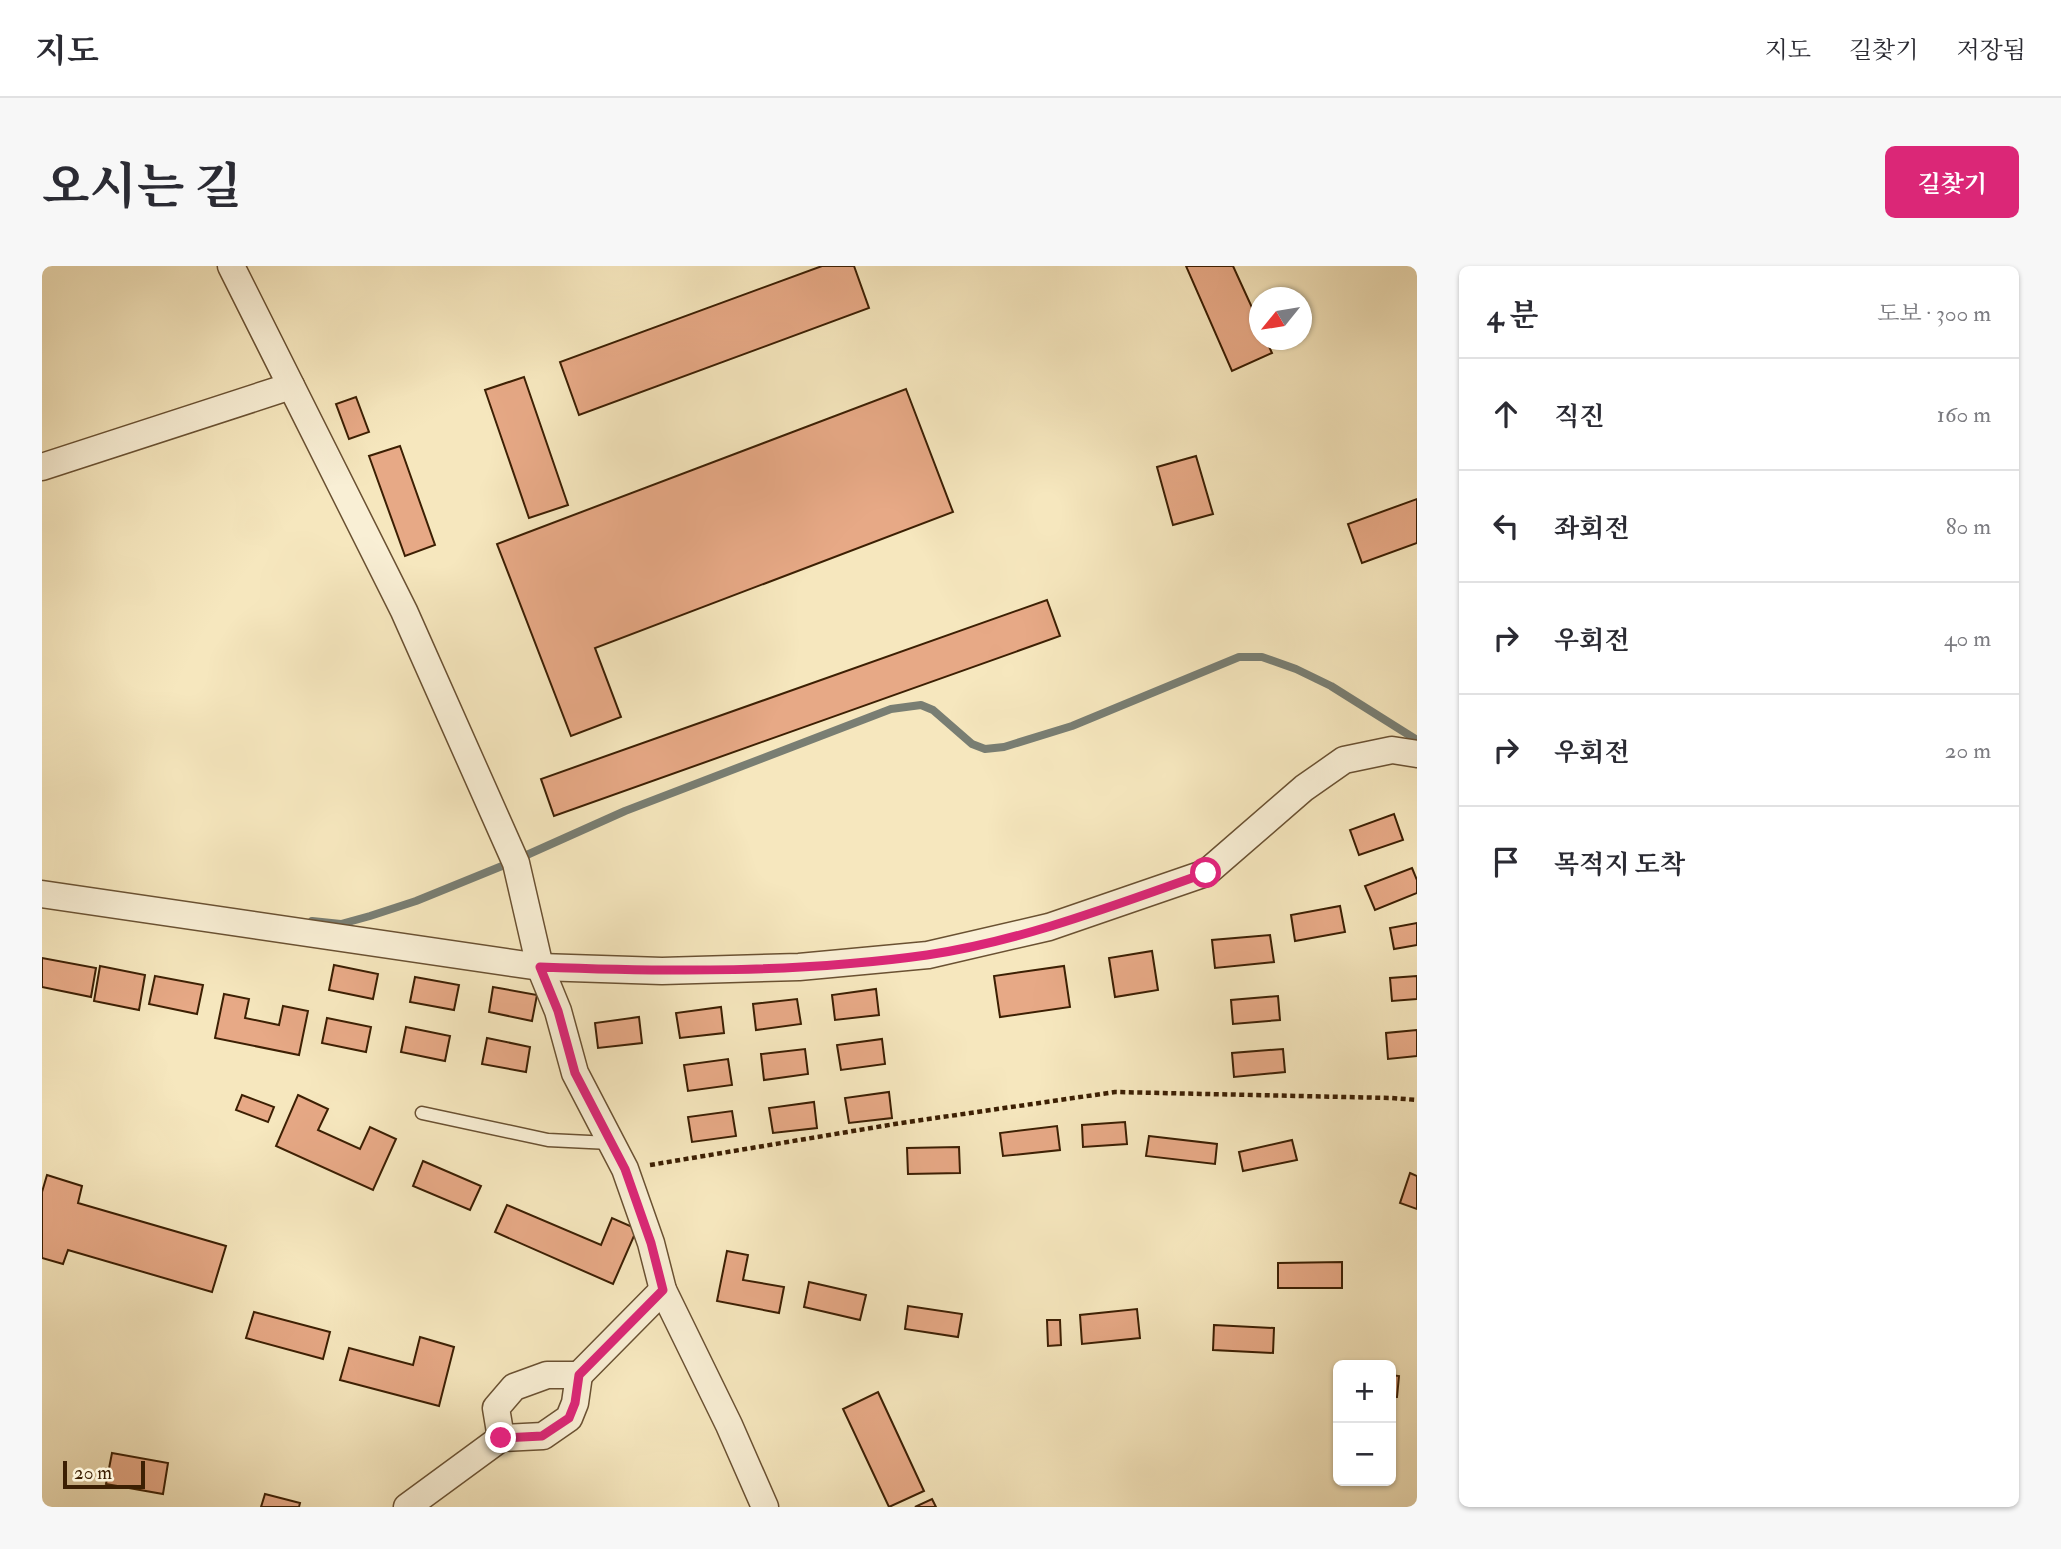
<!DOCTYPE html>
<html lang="ko">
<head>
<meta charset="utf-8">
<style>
	:root { --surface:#fff; --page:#f7f7f7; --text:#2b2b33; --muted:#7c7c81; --line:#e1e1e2; --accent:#db2777 }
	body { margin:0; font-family:"IM FELL Double Pica","Noto Serif KR",serif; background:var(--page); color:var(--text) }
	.controls { position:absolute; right:21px; bottom:21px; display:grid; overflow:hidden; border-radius:10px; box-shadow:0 2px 5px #0004 }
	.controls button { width:63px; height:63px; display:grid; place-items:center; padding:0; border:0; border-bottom:2px solid var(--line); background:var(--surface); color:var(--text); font:35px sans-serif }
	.compass { position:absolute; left:1207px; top:21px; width:63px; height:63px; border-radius:50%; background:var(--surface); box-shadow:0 2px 5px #0004; rotate:240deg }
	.scale { position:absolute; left:21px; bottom:18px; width:82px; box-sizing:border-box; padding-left:7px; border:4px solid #3c1f03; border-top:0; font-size:19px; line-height:24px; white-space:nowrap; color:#3c1f03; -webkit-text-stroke:5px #f9efd5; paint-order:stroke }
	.stop { position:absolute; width:21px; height:21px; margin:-16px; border:5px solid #db2777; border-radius:50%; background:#fff }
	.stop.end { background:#db2777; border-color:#fff; box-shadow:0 2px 7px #0008 }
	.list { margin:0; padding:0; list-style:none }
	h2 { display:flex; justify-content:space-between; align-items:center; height:91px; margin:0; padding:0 28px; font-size:30px }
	h2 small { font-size:23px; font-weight:400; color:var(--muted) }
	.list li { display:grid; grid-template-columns:46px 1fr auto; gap:21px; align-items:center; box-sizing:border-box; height:112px; padding:0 28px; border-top:2px solid var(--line) }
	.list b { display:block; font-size:26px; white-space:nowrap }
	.list em { font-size:23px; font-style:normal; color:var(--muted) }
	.icon { flex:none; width:38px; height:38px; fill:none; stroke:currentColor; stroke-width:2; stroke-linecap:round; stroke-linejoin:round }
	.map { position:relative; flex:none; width:1375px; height:1241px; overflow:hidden; border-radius:10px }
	header { display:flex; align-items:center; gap:42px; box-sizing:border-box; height:98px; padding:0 35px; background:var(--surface); border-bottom:2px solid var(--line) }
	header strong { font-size:33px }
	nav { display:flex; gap:38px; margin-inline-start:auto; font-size:24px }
	.intro { display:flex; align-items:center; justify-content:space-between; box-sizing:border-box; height:168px; padding:0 42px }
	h1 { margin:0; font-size:49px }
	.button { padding:18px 32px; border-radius:10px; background:var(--accent); color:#fff; font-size:24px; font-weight:700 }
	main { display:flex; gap:42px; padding:0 42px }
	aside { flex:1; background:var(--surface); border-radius:10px; box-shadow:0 2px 5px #0004 }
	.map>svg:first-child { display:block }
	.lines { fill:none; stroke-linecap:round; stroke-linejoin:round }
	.stream { stroke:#797e73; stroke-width:8 }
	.building { fill:#e7a986; stroke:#3c1f03; stroke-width:2 }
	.lane-casing { stroke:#6a5132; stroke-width:15 }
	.street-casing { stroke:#6a5132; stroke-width:29 }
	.path { stroke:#3c1f03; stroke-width:4.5; stroke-dasharray:5 3.5; stroke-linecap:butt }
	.lane { stroke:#f9efd5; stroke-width:12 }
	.street { stroke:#f9efd5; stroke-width:26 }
	.route { stroke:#db2777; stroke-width:9 }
</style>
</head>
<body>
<header>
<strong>지도</strong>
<nav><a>지도</a><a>길찾기</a><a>저장됨</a></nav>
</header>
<div class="intro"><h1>오시는 길</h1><a class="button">길찾기</a></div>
<main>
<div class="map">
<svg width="1375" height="1241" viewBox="0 0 1375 1241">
	<rect width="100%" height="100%" fill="#f6e7be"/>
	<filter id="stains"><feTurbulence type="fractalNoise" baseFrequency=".00286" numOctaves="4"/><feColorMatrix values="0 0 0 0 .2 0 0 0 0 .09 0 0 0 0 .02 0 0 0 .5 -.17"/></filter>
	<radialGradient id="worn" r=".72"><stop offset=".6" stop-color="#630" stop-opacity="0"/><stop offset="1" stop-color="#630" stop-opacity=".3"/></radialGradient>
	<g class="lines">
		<g class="stream">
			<polyline points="478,592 583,545 849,443 879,439 891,444 930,478 943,483 962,481 1030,460 1197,391 1220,391 1254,403 1289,420 1375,474"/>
			<polyline points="270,655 299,658 328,650 374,635 460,600"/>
		</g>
	</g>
	<g class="building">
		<polygon points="780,0 812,0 827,42 537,149 518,96"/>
		<polygon points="1144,0 1191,0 1218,59 1218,74 1224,74 1230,87 1190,105"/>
		<polygon points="482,111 526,239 487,252 443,124"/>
		<polygon points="864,123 911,246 553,382 579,451 529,470 455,278"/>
		<polygon points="314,131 327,166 307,173 294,138"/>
		<polygon points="358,180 393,279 363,290 327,190"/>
		<polygon points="1154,190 1171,248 1131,259 1115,201"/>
		<polygon points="1375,233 1375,277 1320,297 1306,258"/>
		<polygon points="1005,334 1018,370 512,550 499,513"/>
		<polygon points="1352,548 1361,574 1317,589 1308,564"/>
		<polygon points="1370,602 1375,614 1375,627 1333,644 1323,620"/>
		<polygon points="1298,640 1303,666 1253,675 1249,649"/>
		<polygon points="1375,657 1375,679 1352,683 1348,662"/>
		<polygon points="1228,669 1232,696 1173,702 1170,674"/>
		<polygon points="1110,685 1116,724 1073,731 1067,692"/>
		<polygon points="0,692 54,702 49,731 0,721"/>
		<polygon points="292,699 336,708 331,733 287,724"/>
		<polygon points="58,700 103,709 97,744 52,735"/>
		<polygon points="1022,700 1028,741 958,751 952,710"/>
		<polygon points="113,710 161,719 155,748 107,738"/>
		<polygon points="1375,710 1375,733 1350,735 1348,712"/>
		<polygon points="373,711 417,719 412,744 368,736"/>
		<polygon points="451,721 495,729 490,755 447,746"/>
		<polygon points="834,723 837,749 793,754 790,729"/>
		<polygon points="182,728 207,733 203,752 237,759 241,740 266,745 257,789 173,772"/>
		<polygon points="1236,730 1238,754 1191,758 1189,734"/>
		<polygon points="755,733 759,758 714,764 711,738"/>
		<polygon points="679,741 682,767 638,772 634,747"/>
		<polygon points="597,751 600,777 556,782 553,757"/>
		<polygon points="285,752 329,761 324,786 280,777"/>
		<polygon points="364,761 408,770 403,795 359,786"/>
		<polygon points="1375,764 1375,790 1346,793 1344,767"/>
		<polygon points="445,772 488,781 484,806 440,798"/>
		<polygon points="840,773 843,798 799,804 795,779"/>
		<polygon points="763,783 766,808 722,814 719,788"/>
		<polygon points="1241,783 1243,806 1192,811 1190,787"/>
		<polygon points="686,793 690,819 646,825 642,799"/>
		<polygon points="847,826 850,852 807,857 803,832"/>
		<polygon points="200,829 232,841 226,856 194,844"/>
		<polygon points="256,829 286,843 276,864 318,883 328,861 354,873 331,924 234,880"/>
		<polygon points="772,836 775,862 731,867 727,842"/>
		<polygon points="690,845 694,870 650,876 646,851"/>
		<polygon points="1083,856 1085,878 1041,881 1040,859"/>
		<polygon points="1015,860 1018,884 961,890 958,867"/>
		<polygon points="1107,870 1175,878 1173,898 1104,890"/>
		<polygon points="1250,874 1255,894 1201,905 1197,886"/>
		<polygon points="917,881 918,907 866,908 865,882"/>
		<polygon points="381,895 439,920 428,944 371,920"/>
		<polygon points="1368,907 1375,910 1375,943 1358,937"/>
		<polygon points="5,909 40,920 36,937 184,980 170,1026 26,984 21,998 0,992 0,926"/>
		<polygon points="465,939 559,979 570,952 595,963 571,1018 453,966"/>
		<polygon points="685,985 706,989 701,1014 742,1021 737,1047 675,1035"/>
		<polygon points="1300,996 1300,1022 1236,1022 1236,997"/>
		<polygon points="767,1016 824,1029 818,1054 762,1041"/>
		<polygon points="866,1040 920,1048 916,1071 863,1063"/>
		<polygon points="1095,1043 1098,1072 1040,1078 1038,1049"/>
		<polygon points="212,1046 288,1066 281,1093 204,1072"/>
		<polygon points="1005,1054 1018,1054 1019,1079 1006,1080"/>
		<polygon points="1172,1059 1232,1062 1231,1087 1171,1084"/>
		<polygon points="378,1071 412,1081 397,1140 298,1114 307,1082 371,1099"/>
		<polygon points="1349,1109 1357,1110 1355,1131 1349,1131"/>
		<polygon points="836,1126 882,1225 847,1241 801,1143"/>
		<polygon points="70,1187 126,1197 121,1228 64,1218"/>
		<polygon points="223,1228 258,1237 257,1241 219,1241"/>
		<polygon points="890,1233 894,1241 873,1241"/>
	</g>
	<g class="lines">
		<defs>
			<polyline id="lane" points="380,847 506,874 568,877"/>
			<g id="street">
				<polyline points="189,0 362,345 474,597 498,701 516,745 533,807 583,903 609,977 621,1024 687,1159 723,1241"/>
				<polyline points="0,201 249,120"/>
				<polyline points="0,628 498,701 620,705 757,701 886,689 1007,661 1164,607 1262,522 1302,494 1350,484 1375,488"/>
				<polyline points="537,1109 621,1024"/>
				<polyline points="365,1241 459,1172 501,1170 527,1152 533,1137 537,1109 505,1109 472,1121 454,1142 459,1172"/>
			</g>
		</defs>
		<use href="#lane" class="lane-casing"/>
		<use href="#street" class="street-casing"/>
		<polyline class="path" points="608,899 859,857 1073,826 1350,832 1375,834"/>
		<use href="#lane" class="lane"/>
		<use href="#street" class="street"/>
	</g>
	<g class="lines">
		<path class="route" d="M459 1172 500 1170 527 1152 533 1137 537 1109 621 1024 609 977 583 903 533 807 516 745 498 701C627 706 757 707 885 689 980 675 1073 639 1164 607"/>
	</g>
	<rect width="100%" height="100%" filter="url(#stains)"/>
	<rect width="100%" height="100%" fill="url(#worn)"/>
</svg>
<div class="controls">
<button>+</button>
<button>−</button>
</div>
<svg class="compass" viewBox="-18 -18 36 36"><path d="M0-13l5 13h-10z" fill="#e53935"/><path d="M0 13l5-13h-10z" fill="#7c7c81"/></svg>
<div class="scale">20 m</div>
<div class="stop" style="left:1164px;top:607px"></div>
<div class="stop end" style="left:459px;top:1172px"></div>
</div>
<aside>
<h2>4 분<small>도보 · 300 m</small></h2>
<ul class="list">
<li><svg class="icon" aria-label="ahead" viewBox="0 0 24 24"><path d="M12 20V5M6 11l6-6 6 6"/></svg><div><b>직진</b></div><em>160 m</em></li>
<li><svg class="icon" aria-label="left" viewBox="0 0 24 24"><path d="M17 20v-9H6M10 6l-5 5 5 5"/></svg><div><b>좌회전</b></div><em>80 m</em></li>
<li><svg class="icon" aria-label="right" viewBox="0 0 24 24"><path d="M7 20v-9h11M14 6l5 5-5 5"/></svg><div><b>우회전</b></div><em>40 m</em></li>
<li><svg class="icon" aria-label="right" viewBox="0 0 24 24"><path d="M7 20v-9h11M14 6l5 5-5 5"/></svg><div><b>우회전</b></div><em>20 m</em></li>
<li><svg class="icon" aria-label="arrive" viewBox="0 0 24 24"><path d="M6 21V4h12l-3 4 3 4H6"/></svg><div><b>목적지 도착</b></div></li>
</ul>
</aside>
</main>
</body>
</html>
